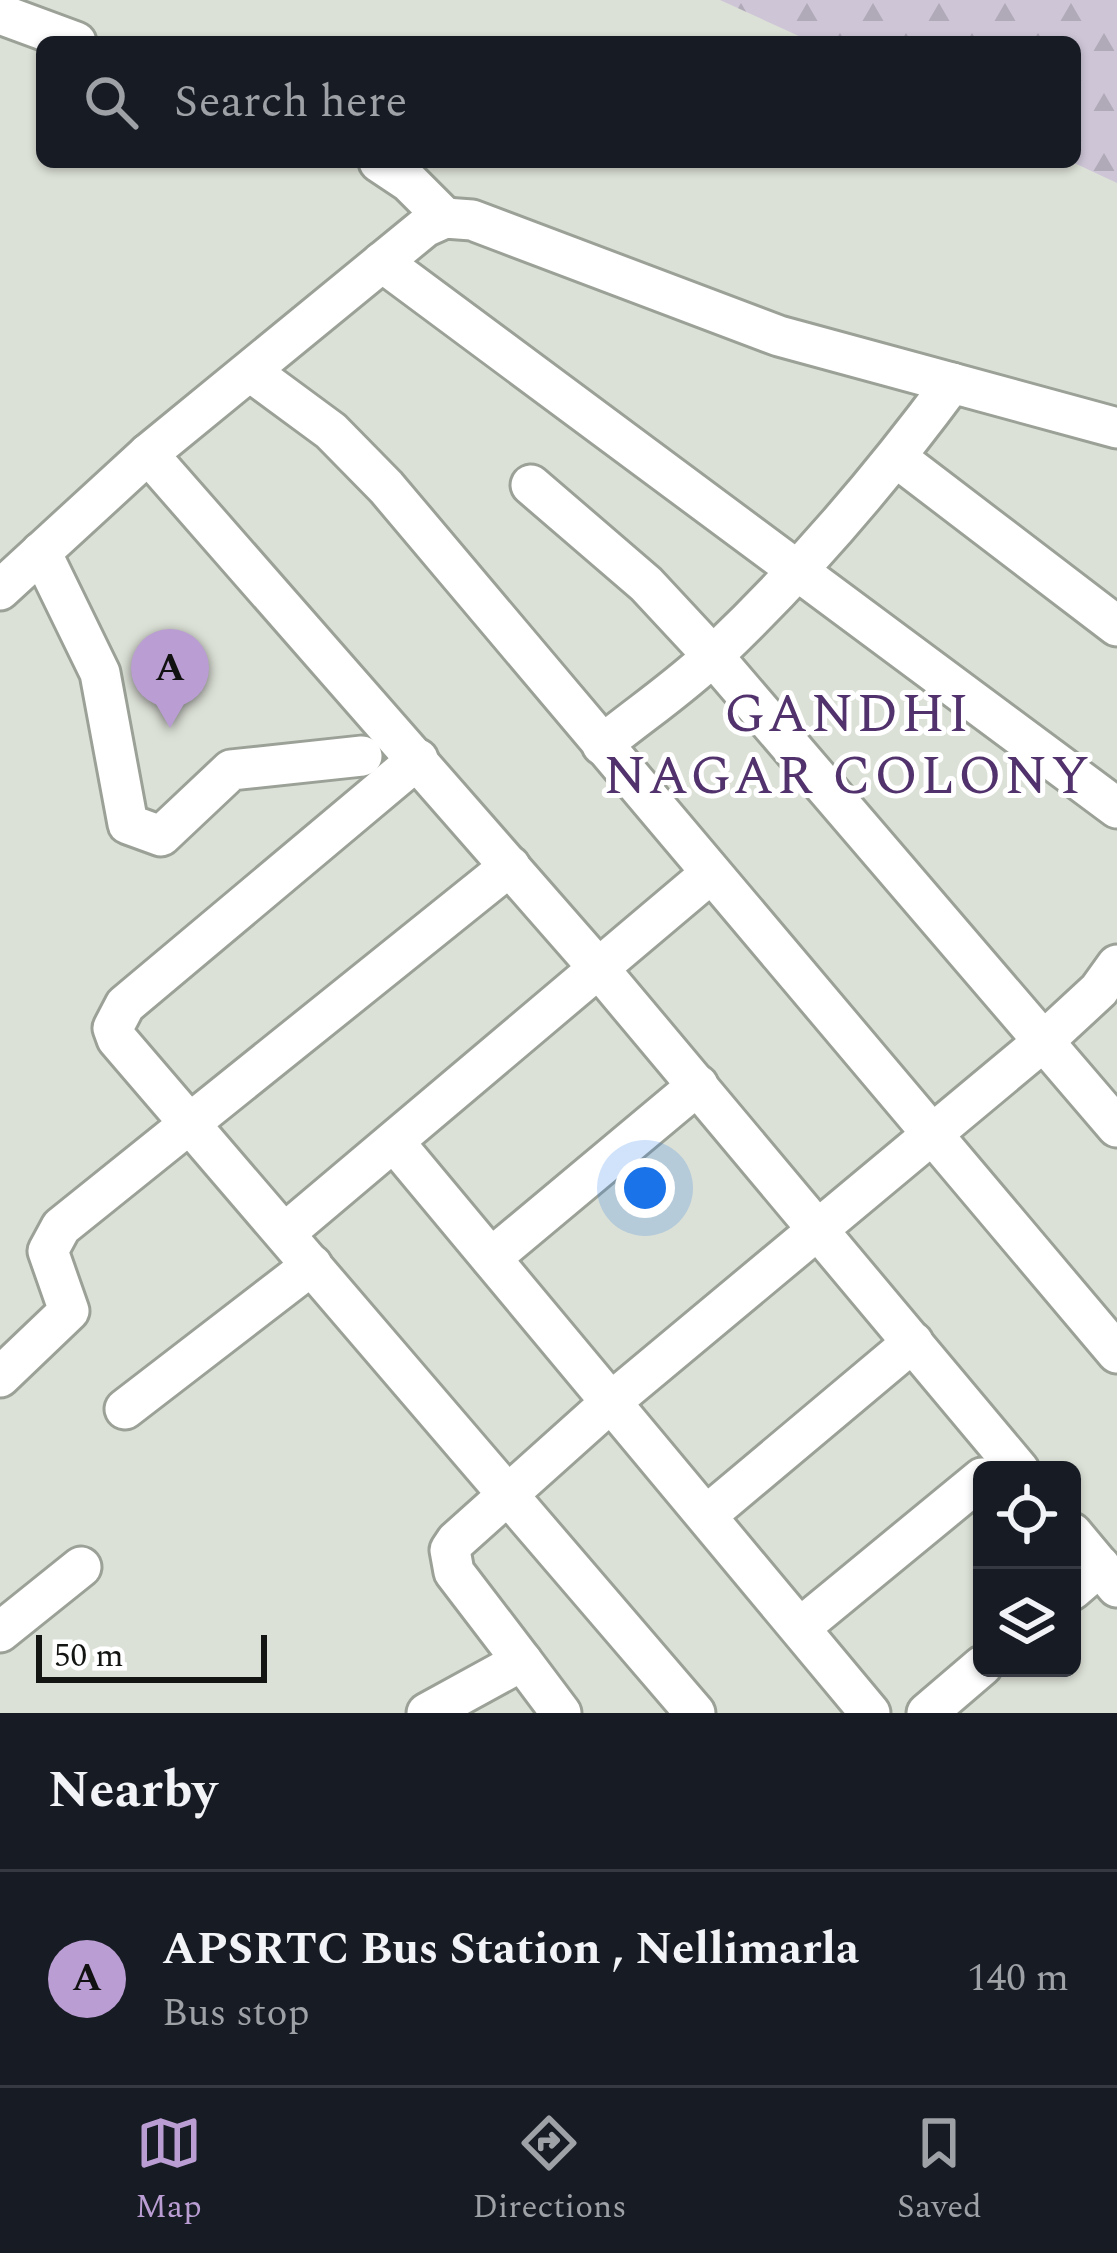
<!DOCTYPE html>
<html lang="en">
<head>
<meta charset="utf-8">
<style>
	:root { --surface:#171b24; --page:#242831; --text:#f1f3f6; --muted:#9ea1a6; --line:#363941; --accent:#ba9dd3 }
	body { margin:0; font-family:Spectral,serif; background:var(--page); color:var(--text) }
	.controls { position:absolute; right:36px; bottom:36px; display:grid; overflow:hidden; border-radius:18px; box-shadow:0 3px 9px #0004 }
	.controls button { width:108px; height:108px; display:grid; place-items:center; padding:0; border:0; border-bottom:3px solid var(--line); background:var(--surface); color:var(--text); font:60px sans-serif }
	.scale { position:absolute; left:36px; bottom:30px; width:231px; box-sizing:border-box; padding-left:12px; border:6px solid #131512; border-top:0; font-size:33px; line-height:42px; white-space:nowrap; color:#131512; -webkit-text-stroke:9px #fff; paint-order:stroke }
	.you { position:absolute; left:645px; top:1188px; width:42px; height:42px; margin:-30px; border:9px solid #fff; border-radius:50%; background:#1a73e8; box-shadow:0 0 0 18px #1a73e833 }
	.badge { display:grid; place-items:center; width:78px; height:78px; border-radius:50%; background:var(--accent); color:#111; font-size:39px; font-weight:700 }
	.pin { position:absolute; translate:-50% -99px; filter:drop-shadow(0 3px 6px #0008) }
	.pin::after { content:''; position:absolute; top:63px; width:42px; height:36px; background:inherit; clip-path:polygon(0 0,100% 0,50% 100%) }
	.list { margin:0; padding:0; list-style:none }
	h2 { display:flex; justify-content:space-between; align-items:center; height:156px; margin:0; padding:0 48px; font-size:51px }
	h2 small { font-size:39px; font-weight:400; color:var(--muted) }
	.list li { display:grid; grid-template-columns:78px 1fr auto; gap:36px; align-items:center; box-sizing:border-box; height:216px; padding:0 48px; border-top:3px solid var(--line) }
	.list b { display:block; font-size:45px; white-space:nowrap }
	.list p { margin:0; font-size:39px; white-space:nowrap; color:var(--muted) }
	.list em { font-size:39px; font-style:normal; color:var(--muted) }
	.icon { flex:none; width:66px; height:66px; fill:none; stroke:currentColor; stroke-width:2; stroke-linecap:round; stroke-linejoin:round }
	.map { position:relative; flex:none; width:1117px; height:1713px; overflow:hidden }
	.search { position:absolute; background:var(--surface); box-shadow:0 3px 9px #0004; left:36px; right:36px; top:36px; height:132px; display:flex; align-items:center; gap:30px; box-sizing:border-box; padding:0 42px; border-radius:18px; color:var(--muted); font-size:45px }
	.sheet { height:372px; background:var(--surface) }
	nav { display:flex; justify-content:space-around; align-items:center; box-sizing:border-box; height:168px; border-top:3px solid var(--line); background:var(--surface); font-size:33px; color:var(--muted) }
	nav a { display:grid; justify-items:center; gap:6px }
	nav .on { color:var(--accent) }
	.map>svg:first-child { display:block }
	.forest { fill:url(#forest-firs) }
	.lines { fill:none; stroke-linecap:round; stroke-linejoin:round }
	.minor-casing { stroke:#9ba197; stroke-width:45 }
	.minor { stroke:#fff; stroke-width:39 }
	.labels { text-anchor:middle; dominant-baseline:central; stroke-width:10; stroke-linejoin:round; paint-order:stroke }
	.quarter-label { font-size:54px; letter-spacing:3px; fill:#52326c; stroke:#fff }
</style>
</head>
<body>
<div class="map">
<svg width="1117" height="1713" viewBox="0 0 1117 1713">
	<defs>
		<pattern id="forest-firs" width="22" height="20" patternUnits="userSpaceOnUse" patternTransform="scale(3)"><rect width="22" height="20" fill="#cec6d7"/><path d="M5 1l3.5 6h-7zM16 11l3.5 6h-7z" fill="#b0a9b8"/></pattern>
	</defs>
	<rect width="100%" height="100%" fill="#dce1d7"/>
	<polygon class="forest" points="720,0 1117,0 1117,183 1072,162 1075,42 812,42"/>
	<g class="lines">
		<defs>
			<g id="minor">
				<polyline points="0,14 76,42"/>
				<polyline points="379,162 409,182 445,218"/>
				<polyline points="382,262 1117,808"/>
				<polyline points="251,372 331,431 386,487 1117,1353"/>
				<polyline points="148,454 600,970 1019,1470"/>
				<polyline points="897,458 1117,626"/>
				<polyline points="531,485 646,584 713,656 1117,1127"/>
				<polyline points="41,552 100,673 128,824 161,836 231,770 362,756"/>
				<polyline points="0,590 148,454 425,227 445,218 472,220 779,336 1117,428"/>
				<path d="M602 745C640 714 682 686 717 652 803 570 881 479 952 383"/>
				<polyline points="418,759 125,1005 113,1028 117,1039 695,1713"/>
				<polyline points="394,1142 870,1713"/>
				<polyline points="285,1233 710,874"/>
				<polyline points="491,1258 698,1085"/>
				<polyline points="0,1377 69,1311 48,1251 61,1227 510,866"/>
				<polyline points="125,1409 312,1265"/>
				<polyline points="707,1515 913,1342"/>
				<polyline points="1072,1533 1117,1587"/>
				<polyline points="1072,1590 1100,1566"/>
				<polyline points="801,1627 982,1478"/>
				<polyline points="0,1632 81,1567"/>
				<polyline points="522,1661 561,1713"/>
				<polyline points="427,1713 522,1661 454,1572 450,1550 456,1541 611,1402 1045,1040 1099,990 1117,965"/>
				<polyline points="927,1713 982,1666"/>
			</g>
		</defs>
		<use href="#minor" class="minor-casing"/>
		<use href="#minor" class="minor"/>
	</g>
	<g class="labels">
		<g class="quarter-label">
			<text x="848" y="715">GANDHI<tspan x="848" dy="62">NAGAR COLONY</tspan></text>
		</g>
	</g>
</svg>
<div class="controls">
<button><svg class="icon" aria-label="locate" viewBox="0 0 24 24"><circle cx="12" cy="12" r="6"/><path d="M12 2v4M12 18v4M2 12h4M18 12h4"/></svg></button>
<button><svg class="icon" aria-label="layers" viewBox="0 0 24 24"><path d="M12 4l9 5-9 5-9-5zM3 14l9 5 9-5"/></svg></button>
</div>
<div class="scale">50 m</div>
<div class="you"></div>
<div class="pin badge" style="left:170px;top:728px">A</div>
<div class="search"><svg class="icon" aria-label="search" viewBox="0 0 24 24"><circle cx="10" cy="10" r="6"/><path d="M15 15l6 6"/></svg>Search here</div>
</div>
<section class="sheet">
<h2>Nearby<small></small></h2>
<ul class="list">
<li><span class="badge">A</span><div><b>APSRTC Bus Station , Nellimarla</b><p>Bus stop</p></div><em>140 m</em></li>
</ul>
</section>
<nav>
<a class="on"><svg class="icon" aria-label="map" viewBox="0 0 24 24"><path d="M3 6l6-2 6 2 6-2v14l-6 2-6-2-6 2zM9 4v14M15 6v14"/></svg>Map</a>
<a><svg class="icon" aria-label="directions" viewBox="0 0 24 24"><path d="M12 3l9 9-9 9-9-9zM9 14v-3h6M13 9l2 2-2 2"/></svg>Directions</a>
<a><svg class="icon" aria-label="saved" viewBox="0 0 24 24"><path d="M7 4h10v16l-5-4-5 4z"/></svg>Saved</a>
</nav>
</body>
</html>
